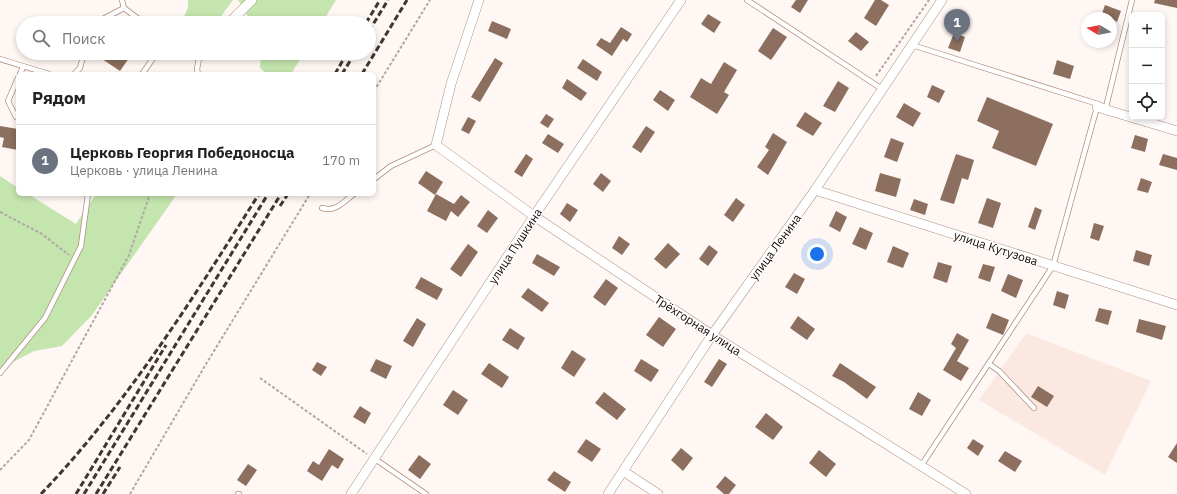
<!DOCTYPE html>
<html lang="ru">
<head>
<meta charset="utf-8">
<style>
	:root { --surface:#fff; --page:#f6f6f6; --text:#222; --muted:#767676; --line:#e0e0e0; --accent:#0f766e }
	body { margin:0; font-family:"IBM Plex Sans",sans-serif; background:var(--page); color:var(--text) }
	.controls { position:absolute; right:12px; top:12px; display:grid; overflow:hidden; border-radius:6px; box-shadow:0 2px 6px #0003 }
	.controls button { width:36px; height:36px; display:grid; place-items:center; padding:0; border:0; border-bottom:1px solid var(--line); background:var(--surface); color:var(--text); font:20px sans-serif }
	.compass { position:absolute; left:1081px; top:12px; width:36px; height:36px; border-radius:50%; background:var(--surface); box-shadow:0 2px 6px #0003; rotate:280deg }
	.you { position:absolute; left:817px; top:254px; width:14px; height:14px; margin:-10px; border:3px solid #fff; border-radius:50%; background:#1a73e8; box-shadow:0 0 0 6px #1a73e833 }
	.badge { display:grid; place-items:center; width:26px; height:26px; border-radius:50%; background:var(--accent); color:#fff; font-size:13px; font-weight:700 }
	.pin { position:absolute; translate:-50% -33px; filter:drop-shadow(0 1px 2px #0008) }
	.pin::after { content:''; position:absolute; top:21px; width:14px; height:12px; background:inherit; clip-path:polygon(0 0,100% 0,50% 100%) }
	.list { margin:0; padding:0; list-style:none }
	h2 { display:flex; justify-content:space-between; align-items:center; height:52px; margin:0; padding:0 16px; font-size:17px }
	h2 small { font-size:13px; font-weight:400; color:var(--muted) }
	.list li { display:grid; grid-template-columns:26px 1fr auto; gap:12px; align-items:center; box-sizing:border-box; height:72px; padding:0 16px; border-top:1px solid var(--line) }
	.list b { display:block; font-size:15px; white-space:nowrap }
	.list p { margin:0; font-size:13px; white-space:nowrap; color:var(--muted) }
	.list em { font-size:13px; font-style:normal; color:var(--muted) }
	.icon { flex:none; width:22px; height:22px; fill:none; stroke:currentColor; stroke-width:2; stroke-linecap:round; stroke-linejoin:round }
	.map { position:relative; flex:none; width:1177px; height:494px; overflow:hidden }
	.search { position:absolute; background:var(--surface); box-shadow:0 2px 6px #0003; left:16px; top:16px; width:360px; height:44px; display:flex; align-items:center; gap:10px; box-sizing:border-box; padding:0 14px; border-radius:22px; color:var(--muted); font-size:15px }
	.panel { position:absolute; background:var(--surface); box-shadow:0 2px 6px #0003; left:16px; top:72px; width:360px; height:124px; border-radius:6px }
	.map>svg:first-child { display:block }
	.built { fill:#fbe9e1 }
	.green { fill:#c4e5ad }
	.building { fill:#8c6f5e }
	.lines { fill:none; stroke-linecap:round; stroke-linejoin:round }
	.lane-casing { stroke:#b19082; stroke-width:6 }
	.street-casing { stroke:#b19082; stroke-width:10 }
	.path { stroke:#b1a8a5; stroke-width:2; stroke-dasharray:3 2; stroke-linecap:butt }
	.lane { stroke:#fff; stroke-width:4.5 }
	.street { stroke:#fff; stroke-width:9 }
	.rail { stroke:#403531; stroke-width:3; stroke-dasharray:6 3; stroke-linecap:butt }
	.labels { text-anchor:middle; dominant-baseline:central; stroke-width:3; stroke-linejoin:round; paint-order:stroke }
	.street-label { font-size:12px; fill:#150905; stroke:#fff }
</style>
</head>
<body>
<div class="map">
<svg width="1177" height="494" viewBox="0 0 1177 494">
	<rect width="100%" height="100%" fill="#fff7f4"/>
	<polygon class="built" points="1026,333 1151,381 1105,475 979,400"/>
	<g class="green">
		<polygon points="188,0 233,0 216,23 181,23 188,8"/>
		<polygon points="238,0 336,0 322,23 252,23"/>
		<polygon points="261,53 304,53 291,74 267,74 260,68"/>
		<polygon points="0,176 18,188 18,194 28,194 76,224 96,194 177,194 92,315 62,346 34,351 0,369"/>
	</g>
	<g class="building">
		<polygon points="796,0 808,0 800,13 791,7"/>
		<polygon points="875,0 881,0 889,5 876,26 864,18"/>
		<polygon points="1155,0 1177,0 1177,8 1154,3"/>
		<polygon points="1105,5 1121,11 1117,22 1111,18 1101,16"/>
		<polygon points="708,14 721,22 714,33 701,24"/>
		<polygon points="492,21 511,29 507,39 488,31"/>
		<polygon points="621,27 632,34 627,42 623,39 612,56 596,45 601,38 610,43"/>
		<polygon points="773,28 787,37 771,60 758,51"/>
		<polygon points="856,32 869,42 861,51 848,41"/>
		<polygon points="954,33 965,37 960,52 948,48"/>
		<polygon points="106,53 122,53 129,58 120,71 102,59"/>
		<polygon points="495,58 503,63 480,102 471,97"/>
		<polygon points="583,59 602,72 597,81 577,68"/>
		<polygon points="1057,60 1074,66 1070,79 1053,74"/>
		<polygon points="724,62 737,70 724,92 729,95 717,114 690,97 701,78 711,84"/>
		<polygon points="567,79 587,93 581,101 562,88"/>
		<polygon points="838,81 849,88 835,112 823,106"/>
		<polygon points="932,85 945,91 939,103 927,97"/>
		<polygon points="660,90 675,100 668,111 653,100"/>
		<polygon points="987,97 1053,124 1036,166 992,148 999,131 977,121"/>
		<polygon points="904,103 921,113 913,127 896,117"/>
		<polygon points="805,112 822,123 813,136 796,126"/>
		<polygon points="546,114 554,119 548,128 540,123"/>
		<polygon points="468,117 476,121 469,134 461,130"/>
		<polygon points="0,126 18,129 18,150 2,147 4,138 0,137"/>
		<polygon points="646,126 655,132 641,153 632,147"/>
		<polygon points="773,133 787,142 768,175 757,167 769,150 765,147"/>
		<polygon points="548,134 564,144 558,153 542,143"/>
		<polygon points="1135,135 1148,139 1145,152 1131,148"/>
		<polygon points="891,138 904,143 897,162 884,157"/>
		<polygon points="526,154 533,159 522,177 514,172"/>
		<polygon points="956,154 974,160 968,180 962,178 954,204 940,200"/>
		<polygon points="1163,154 1177,158 1177,170 1159,165"/>
		<polygon points="426,171 443,182 435,195 418,183"/>
		<polygon points="601,173 611,181 603,192 593,184"/>
		<polygon points="880,173 901,179 896,197 875,191"/>
		<polygon points="1141,178 1152,182 1148,193 1137,190"/>
		<polygon points="436,194 454,204 461,195 470,202 458,217 451,211 446,221 427,211"/>
		<polygon points="736,198 745,205 733,222 724,215"/>
		<polygon points="987,198 1001,203 993,228 978,223"/>
		<polygon points="914,199 928,204 925,215 910,210"/>
		<polygon points="567,203 578,210 570,222 560,214"/>
		<polygon points="1035,207 1042,210 1035,230 1028,227"/>
		<polygon points="488,210 498,218 487,233 477,226"/>
		<polygon points="836,211 847,217 840,232 829,226"/>
		<polygon points="1094,223 1104,226 1099,241 1090,238"/>
		<polygon points="860,227 873,233 866,250 852,244"/>
		<polygon points="619,236 630,244 622,255 612,248"/>
		<polygon points="668,243 680,254 666,269 654,259"/>
		<polygon points="468,244 478,252 461,277 450,269"/>
		<polygon points="709,245 718,252 708,266 699,259"/>
		<polygon points="893,246 909,253 903,268 887,262"/>
		<polygon points="1136,250 1152,255 1149,266 1133,261"/>
		<polygon points="537,254 560,267 554,276 532,263"/>
		<polygon points="938,262 952,266 947,283 933,278"/>
		<polygon points="983,264 995,267 990,282 978,278"/>
		<polygon points="794,273 805,279 797,294 785,287"/>
		<polygon points="1008,274 1023,280 1016,298 1001,291"/>
		<polygon points="421,277 443,289 437,300 415,288"/>
		<polygon points="606,279 618,288 605,306 593,297"/>
		<polygon points="528,288 549,303 542,312 521,297"/>
		<polygon points="1057,291 1069,295 1065,309 1053,305"/>
		<polygon points="1099,308 1112,311 1108,325 1095,321"/>
		<polygon points="992,313 1009,320 1003,335 986,328"/>
		<polygon points="798,316 815,329 807,340 790,328"/>
		<polygon points="659,317 676,329 663,347 646,335"/>
		<polygon points="417,318 426,324 413,347 403,341"/>
		<polygon points="1139,319 1166,326 1162,340 1136,332"/>
		<polygon points="510,328 525,338 518,350 502,340"/>
		<polygon points="957,333 969,340 957,361 969,368 961,381 943,370 956,348 951,344"/>
		<polygon points="572,350 586,359 574,377 561,368"/>
		<polygon points="376,359 392,366 386,379 370,371"/>
		<polygon points="641,359 659,370 651,382 634,371"/>
		<polygon points="719,359 727,364 712,387 704,382"/>
		<polygon points="317,362 327,367 321,376 312,370"/>
		<polygon points="489,363 509,377 502,388 481,374"/>
		<polygon points="840,363 876,387 867,399 844,382 832,376"/>
		<polygon points="1038,386 1054,396 1047,407 1031,397"/>
		<polygon points="453,390 468,400 458,415 443,405"/>
		<polygon points="604,392 626,409 617,420 595,403"/>
		<polygon points="918,392 931,400 922,416 909,409"/>
		<polygon points="360,406 371,413 365,424 353,417"/>
		<polygon points="766,413 783,427 773,440 755,427"/>
		<polygon points="586,439 601,449 592,462 577,452"/>
		<polygon points="973,439 984,446 978,456 967,448"/>
		<polygon points="1177,443 1177,463 1168,457"/>
		<polygon points="681,448 693,458 683,471 671,460"/>
		<polygon points="329,449 344,459 338,469 332,465 322,481 307,471 313,461 319,465"/>
		<polygon points="819,450 836,464 826,477 809,463"/>
		<polygon points="1005,451 1022,461 1015,472 998,461"/>
		<polygon points="419,455 431,464 420,479 408,470"/>
		<polygon points="248,464 257,470 246,486 237,480"/>
		<polygon points="554,471 571,482 565,492 547,480"/>
		<polygon points="725,476 736,485 729,494 724,494 716,487"/>
	</g>
	<g class="lines">
		<defs>
			<g id="lane">
				<polyline points="122,0 124,8"/>
				<polyline points="747,0 882,89"/>
				<polyline points="99,23 101,20 124,8 144,23"/>
				<polyline points="912,45 1101,105"/>
				<polyline points="0,59 49,74"/>
				<polyline points="20,74 23,67"/>
				<polyline points="74,74 80,68 84,53"/>
				<polyline points="142,74 157,53"/>
				<polyline points="198,74 197,69 200,53"/>
				<polyline points="18,78 8,101 16,117 18,118"/>
				<polyline points="374,179 391,166 436,145"/>
				<path d="M322 208C336 212 343 202 354 194"/>
				<polyline points="989,364 999,371 1034,408"/>
				<polyline points="0,373 45,318 81,246 88,194"/>
				<polyline points="375,459 426,494"/>
				<polyline points="921,466 1053,266 1097,107 1106,107 1132,0"/>
				<polyline points="238,494 239,494"/>
			</g>
			<g id="street">
				<polyline points="479,0 451,84 436,145 534,216 712,335 966,494"/>
				<polyline points="229,23 252,0"/>
				<polyline points="1097,107 1177,131"/>
				<polyline points="815,190 1177,305"/>
				<polyline points="623,471 658,494"/>
				<polyline points="351,494 534,216 681,0"/>
				<polyline points="608,494 712,335 815,190 942,0"/>
			</g>
		</defs>
		<use href="#lane" class="lane-casing"/>
		<use href="#street" class="street-casing"/>
		<g class="path">
			<polyline points="876,76 929,0"/>
			<polyline points="374,91 430,0"/>
			<polyline points="0,212 42,234 69,255"/>
			<polyline points="260,378 367,454"/>
			<polyline points="0,470 29,440 129,255 150,194"/>
			<polyline points="130,494 206,364 310,194"/>
		</g>
		<use href="#lane" class="lane"/>
		<use href="#street" class="street"/>
		<g class="rail">
			<polyline points="366,23 380,0"/>
			<polyline points="369,31 388,0"/>
			<polyline points="335,74 347,53"/>
			<polyline points="342,74 355,53"/>
			<polyline points="362,74 407,0"/>
			<polyline points="280,206 288,194"/>
			<path d="M41 494C127 404 193 298 259 194"/>
			<polyline points="76,494 166,345"/>
			<polyline points="84,494 268,194"/>
			<polyline points="96,494 281,194"/>
			<polyline points="103,494 120,467"/>
		</g>
	</g>
	<g class="labels">
		<g class="street-label">
			<text transform="translate(515 246) rotate(-57)">улица Пушкина</text>
			<text transform="translate(775 247) rotate(-54)">улица Ленина</text>
			<text transform="translate(996 248) rotate(18)">улица Кутузова</text>
			<text transform="translate(698 325) rotate(33)">Трёхгорная улица</text>
		</g>
	</g>
</svg>
<div class="controls">
<button>+</button>
<button>−</button>
<button><svg class="icon" aria-label="locate" viewBox="0 0 24 24"><circle cx="12" cy="12" r="6"/><path d="M12 2v4M12 18v4M2 12h4M18 12h4"/></svg></button>
</div>
<svg class="compass" viewBox="-18 -18 36 36"><path d="M0-13l5 13h-10z" fill="#e53935"/><path d="M0 13l5-13h-10z" fill="#767676"/></svg>
<div class="you"></div>
<div class="pin badge" style="left:957px;top:42px;background:#6b7280">1</div>
<div class="search"><svg class="icon" aria-label="search" viewBox="0 0 24 24"><circle cx="10" cy="10" r="6"/><path d="M15 15l6 6"/></svg>Поиск</div>
<section class="panel">
<h2>Рядом<small></small></h2>
<ul class="list">
<li><span class="badge" style="background:#6b7280">1</span><div><b>Церковь Георгия Победоносца</b><p>Церковь · улица Ленина</p></div><em>170 m</em></li>
</ul>
</section>
</div>
</body>
</html>
